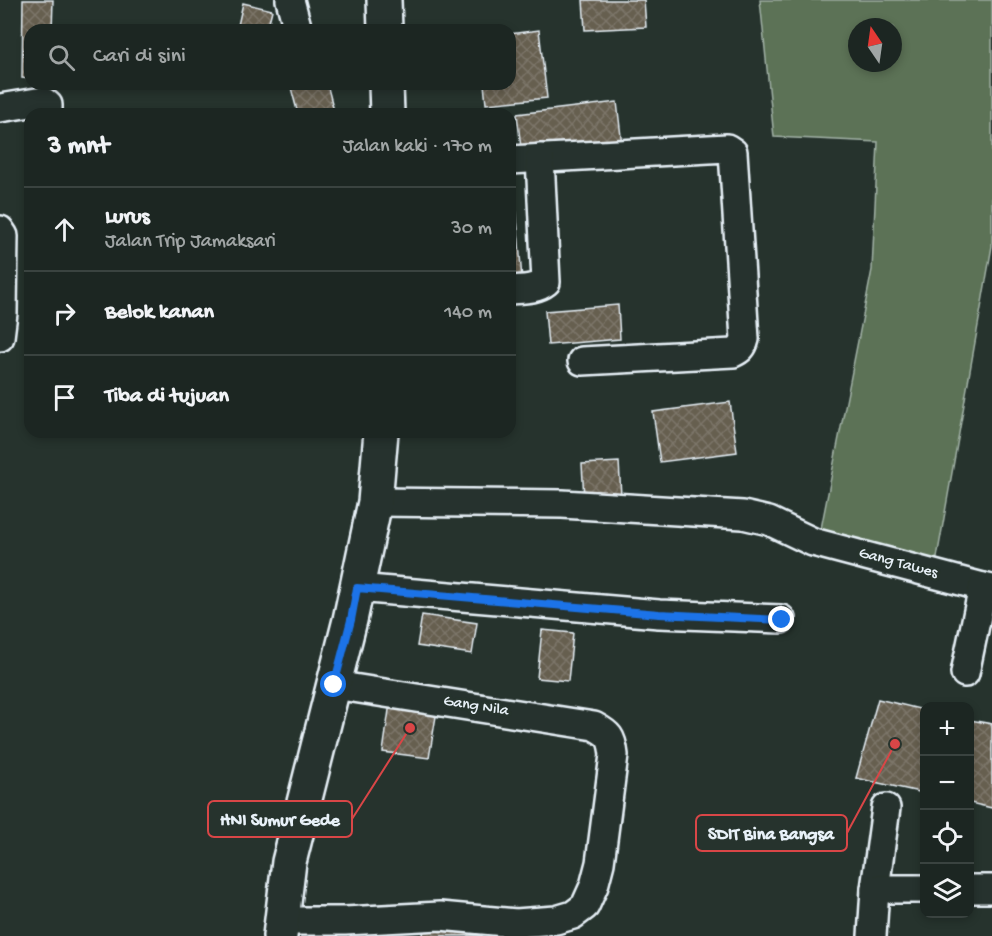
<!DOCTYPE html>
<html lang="id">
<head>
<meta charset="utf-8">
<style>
	:root { --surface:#1c2622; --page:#252e2a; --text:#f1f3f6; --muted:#a0a5a5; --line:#3a4340 }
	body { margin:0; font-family:"Gochi Hand",sans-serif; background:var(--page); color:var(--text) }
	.controls { position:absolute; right:18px; bottom:18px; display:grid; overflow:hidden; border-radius:12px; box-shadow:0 3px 9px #0003 }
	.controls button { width:54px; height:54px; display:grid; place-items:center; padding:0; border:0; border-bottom:2px solid var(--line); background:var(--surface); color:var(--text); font:30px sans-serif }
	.compass { position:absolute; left:848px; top:18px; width:54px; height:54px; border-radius:50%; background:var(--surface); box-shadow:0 3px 9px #0003; rotate:347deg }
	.stop { position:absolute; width:18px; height:18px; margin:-14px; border:4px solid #1a73e8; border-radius:50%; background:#fff }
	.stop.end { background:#1a73e8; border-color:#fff; box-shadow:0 2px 6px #0008 }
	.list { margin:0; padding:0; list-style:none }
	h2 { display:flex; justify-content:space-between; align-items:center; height:78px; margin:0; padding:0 24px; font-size:26px }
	h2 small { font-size:20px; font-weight:400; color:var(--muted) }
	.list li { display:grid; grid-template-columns:39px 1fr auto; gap:18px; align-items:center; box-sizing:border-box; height:84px; padding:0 24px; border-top:2px solid var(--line) }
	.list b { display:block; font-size:22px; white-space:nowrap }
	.list p { margin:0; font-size:20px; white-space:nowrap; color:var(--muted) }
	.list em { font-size:20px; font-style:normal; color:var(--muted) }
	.icon { flex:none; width:33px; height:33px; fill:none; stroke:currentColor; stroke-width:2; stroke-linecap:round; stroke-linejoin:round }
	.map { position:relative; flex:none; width:992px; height:936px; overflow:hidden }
	.search { position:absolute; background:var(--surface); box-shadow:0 3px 9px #0003; left:24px; top:24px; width:492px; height:66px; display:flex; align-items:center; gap:15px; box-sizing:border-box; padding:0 21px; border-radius:18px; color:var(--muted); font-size:22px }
	.panel { position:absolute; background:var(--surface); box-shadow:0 3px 9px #0003; left:24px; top:108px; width:492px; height:330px; border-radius:18px }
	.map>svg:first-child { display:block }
	.green { fill:#5c7256; stroke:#a2b2a7; stroke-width:1.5; fill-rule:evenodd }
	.building { fill:url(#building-cross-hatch); stroke:#e8f1f8; stroke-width:1.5 }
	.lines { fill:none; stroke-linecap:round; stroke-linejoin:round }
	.minor-casing { stroke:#e8f1f8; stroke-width:32 }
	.major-casing { stroke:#e8f1f8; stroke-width:38 }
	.minor { stroke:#26332d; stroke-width:27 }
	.major { stroke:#26332d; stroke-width:33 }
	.route { stroke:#1a73e8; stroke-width:8 }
	.labels { text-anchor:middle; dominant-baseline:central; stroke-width:6; stroke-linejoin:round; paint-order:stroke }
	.street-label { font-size:16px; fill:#e8f1f8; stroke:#26332d }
	.leader { fill:none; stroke:#d94647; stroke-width:2 }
	.callout-dot { fill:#d94647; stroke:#26332d; stroke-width:2 }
	.callout { fill:#26332d; stroke:#d94647; stroke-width:2 }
	.callout-label { font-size:18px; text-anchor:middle; font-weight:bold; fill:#e8f1f8 }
</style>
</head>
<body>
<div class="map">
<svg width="992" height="936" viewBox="0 0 992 936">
	<defs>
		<pattern id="building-cross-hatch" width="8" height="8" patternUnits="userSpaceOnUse" patternTransform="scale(1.5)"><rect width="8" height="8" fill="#665e4f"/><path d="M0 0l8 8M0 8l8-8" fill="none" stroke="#7c7669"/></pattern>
	</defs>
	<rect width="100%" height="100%" fill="#26332d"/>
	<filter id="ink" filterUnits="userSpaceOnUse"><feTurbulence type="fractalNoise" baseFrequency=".0167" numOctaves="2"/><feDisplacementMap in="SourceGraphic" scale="12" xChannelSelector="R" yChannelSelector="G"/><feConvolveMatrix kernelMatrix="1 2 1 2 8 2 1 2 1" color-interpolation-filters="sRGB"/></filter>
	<g filter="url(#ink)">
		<path class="green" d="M760 0H992V246L935 569 818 544 872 270 878 142 774 137ZM857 27H893V63H857Z"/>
		<g class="building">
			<polygon points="23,0 53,0 52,30 30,30 30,79 22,78"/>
			<polygon points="583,0 644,0 646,27 585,30"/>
			<polygon points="243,3 272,10 267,30 237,30"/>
			<polygon points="539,30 547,98 486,104 484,84 510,84 510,34"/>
			<polygon points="290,84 327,84 334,111 321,114 298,114"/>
			<polygon points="617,102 622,145 522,156 517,114"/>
			<polygon points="510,183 514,183 522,279 510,280"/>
			<polygon points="618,305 620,339 548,345 545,311"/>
			<polygon points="730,402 737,452 660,462 653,412"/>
			<polygon points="619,462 621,496 584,498 582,464"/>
			<polygon points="422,615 477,623 472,654 417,646"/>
			<polygon points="542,630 573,633 568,681 537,678"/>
			<polygon points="391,696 438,704 429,758 383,752"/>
			<polygon points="878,699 924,710 924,793 856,778"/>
			<polygon points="970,720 992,724 992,808 970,803"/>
			<polygon points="424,926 482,930 482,936 423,936"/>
		</g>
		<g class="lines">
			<defs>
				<g id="minor">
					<polyline points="290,0 298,30"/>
					<polyline points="0,108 43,101 48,105 48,114"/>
					<path d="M510 160 727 148 733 152 745 339C743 347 740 350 733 353L582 361"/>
					<polyline points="0,230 4,236 3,313 0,337"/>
					<path d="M510 290C522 289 536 290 546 282L540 158"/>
					<polyline points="375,502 562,504 743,515 769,521 813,542 983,587"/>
					<polyline points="357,588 659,614 781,619"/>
					<polyline points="965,673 983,587 992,589"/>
					<polyline points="875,889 886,808"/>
					<polyline points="970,889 992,889"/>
					<path d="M281 921H345L440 916 516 923 556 920 573 915 585 906 594 886 600 863 614 755C612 737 609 734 594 726L334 685"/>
					<polyline points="872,936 875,889 924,889"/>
				</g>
				<g id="major">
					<polyline points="384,0 385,30"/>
					<polyline points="386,84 387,114"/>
					<polyline points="280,936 289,862 350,620 375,502 381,432"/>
				</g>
			</defs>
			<use href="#minor" class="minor-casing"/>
			<use href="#major" class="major-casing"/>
			<use href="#minor" class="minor"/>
			<use href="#major" class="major"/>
		</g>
	</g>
	<g class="lines" filter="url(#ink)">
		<polyline class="route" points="334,685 351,620 357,588 659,614 782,620"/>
	</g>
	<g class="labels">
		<g class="street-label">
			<text transform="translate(898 564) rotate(15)">Gang Tawes</text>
			<text transform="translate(476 707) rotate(9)">Gang Nila</text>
		</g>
	</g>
	<path class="leader" d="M410 728L352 819M895 744L847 833"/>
	<g class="callout-dot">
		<circle cx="410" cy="728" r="6"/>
		<circle cx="895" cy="744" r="6"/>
	</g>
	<g class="callout">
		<rect x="208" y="801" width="144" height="36" rx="6"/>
		<rect x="696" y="815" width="151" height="36" rx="6"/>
	</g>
	<g class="callout-label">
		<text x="280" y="825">HNI Sumur Gede</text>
		<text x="771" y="839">SDIT Bina Bangsa</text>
	</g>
</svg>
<div class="controls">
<button>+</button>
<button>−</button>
<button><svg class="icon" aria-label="locate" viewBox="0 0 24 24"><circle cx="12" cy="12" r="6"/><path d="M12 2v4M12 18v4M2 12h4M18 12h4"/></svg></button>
<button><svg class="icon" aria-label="layers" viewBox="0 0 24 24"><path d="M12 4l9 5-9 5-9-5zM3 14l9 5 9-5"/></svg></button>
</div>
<svg class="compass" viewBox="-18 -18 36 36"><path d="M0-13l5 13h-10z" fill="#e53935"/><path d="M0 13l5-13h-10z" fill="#a0a5a5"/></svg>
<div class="stop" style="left:334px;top:685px"></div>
<div class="stop end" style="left:782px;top:620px"></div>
<div class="search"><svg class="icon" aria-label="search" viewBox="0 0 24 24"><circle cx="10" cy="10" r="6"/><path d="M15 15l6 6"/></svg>Cari di sini</div>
<section class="panel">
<h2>3 mnt<small>Jalan kaki · 170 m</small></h2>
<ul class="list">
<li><svg class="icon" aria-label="ahead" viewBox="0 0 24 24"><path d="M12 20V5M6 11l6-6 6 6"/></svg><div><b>Lurus</b><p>Jalan Trip Jamaksari</p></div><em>30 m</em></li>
<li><svg class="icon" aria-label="right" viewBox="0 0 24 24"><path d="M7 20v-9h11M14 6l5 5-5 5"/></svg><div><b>Belok kanan</b></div><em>140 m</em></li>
<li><svg class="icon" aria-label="arrive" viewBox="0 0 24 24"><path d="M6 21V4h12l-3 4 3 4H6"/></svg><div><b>Tiba di tujuan</b></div></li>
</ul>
</section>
</div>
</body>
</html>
